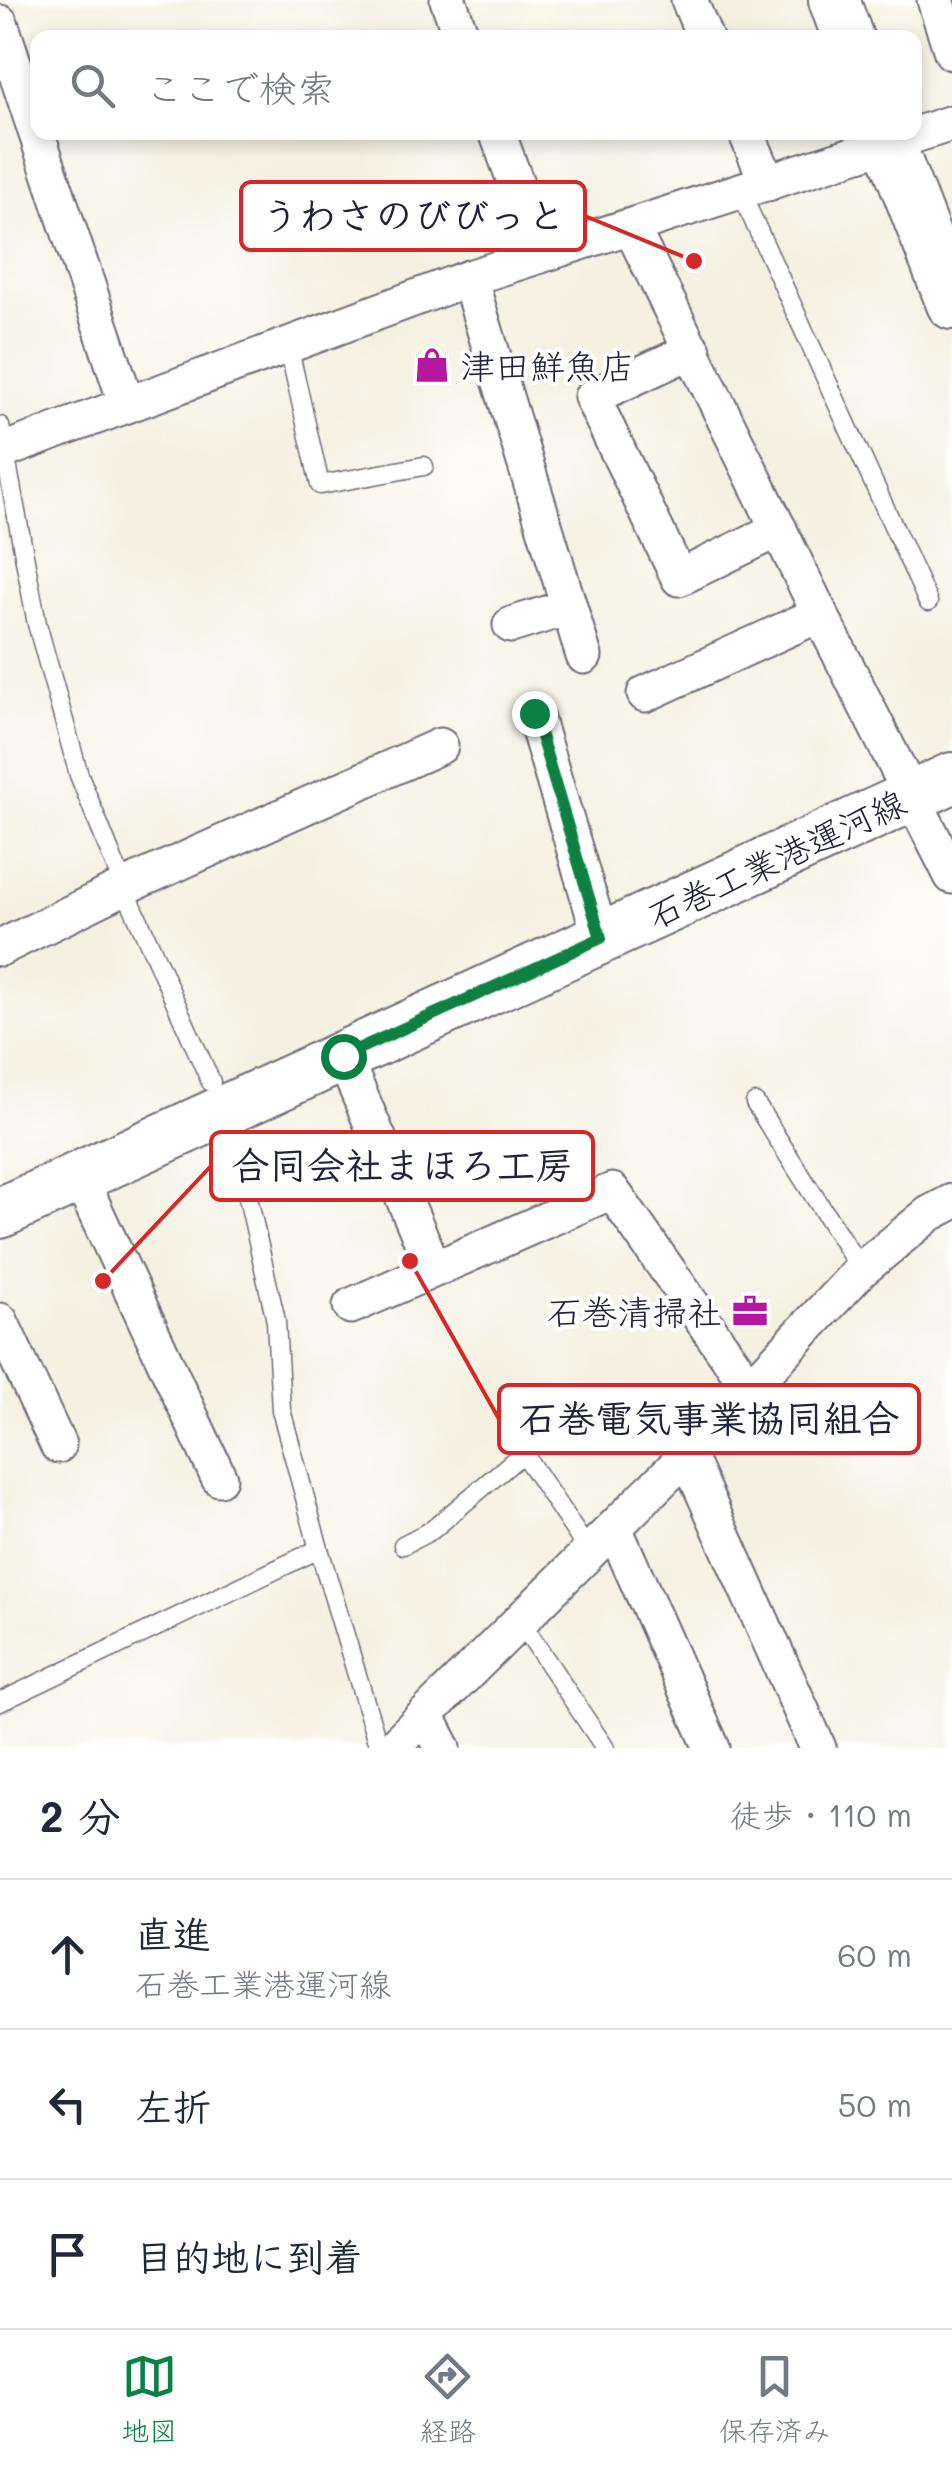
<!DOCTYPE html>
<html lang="ja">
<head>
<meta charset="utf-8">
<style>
	:root { --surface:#fff; --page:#f6f6f7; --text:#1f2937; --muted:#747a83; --line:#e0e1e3; --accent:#0b8043 }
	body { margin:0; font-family:Mali,"Klee One",sans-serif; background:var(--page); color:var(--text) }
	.stop { position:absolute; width:30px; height:30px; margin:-22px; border:8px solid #0b8043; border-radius:50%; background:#fff }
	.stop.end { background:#0b8043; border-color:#fff; box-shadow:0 2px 10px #0008 }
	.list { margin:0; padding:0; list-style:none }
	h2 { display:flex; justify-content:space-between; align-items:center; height:130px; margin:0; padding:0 40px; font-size:42px }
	h2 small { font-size:32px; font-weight:400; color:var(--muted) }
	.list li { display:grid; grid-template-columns:65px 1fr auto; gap:30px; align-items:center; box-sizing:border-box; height:150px; padding:0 40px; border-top:2px solid var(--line) }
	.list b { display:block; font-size:38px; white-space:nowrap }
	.list p { margin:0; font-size:32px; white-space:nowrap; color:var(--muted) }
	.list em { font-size:32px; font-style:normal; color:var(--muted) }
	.icon { flex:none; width:55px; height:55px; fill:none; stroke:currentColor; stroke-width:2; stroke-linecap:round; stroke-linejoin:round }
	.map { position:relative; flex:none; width:952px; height:1748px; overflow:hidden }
	.search { position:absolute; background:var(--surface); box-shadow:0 5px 15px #0003; left:30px; right:30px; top:30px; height:110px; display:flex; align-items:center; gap:25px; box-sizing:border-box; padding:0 35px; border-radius:20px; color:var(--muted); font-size:38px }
	.sheet { height:580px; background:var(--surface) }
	nav { display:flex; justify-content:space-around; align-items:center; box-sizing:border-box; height:140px; border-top:2px solid var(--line); background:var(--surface); font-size:28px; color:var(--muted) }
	nav a { display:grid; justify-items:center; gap:5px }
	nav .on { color:var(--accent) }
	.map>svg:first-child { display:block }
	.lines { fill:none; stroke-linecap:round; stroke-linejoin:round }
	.lane-casing { stroke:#6c6a75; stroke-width:21 }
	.street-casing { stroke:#6c6a75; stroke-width:39 }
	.secondary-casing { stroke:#6c6a75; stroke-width:54 }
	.lane { stroke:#fff; stroke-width:18 }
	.street { stroke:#fff; stroke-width:35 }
	.secondary { stroke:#fff; stroke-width:50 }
	.route { stroke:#0b8043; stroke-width:12 }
	.labels { text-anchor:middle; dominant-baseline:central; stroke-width:8; stroke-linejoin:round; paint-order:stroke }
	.poi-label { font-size:35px; fill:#22223b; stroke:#fff; text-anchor:start }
	.street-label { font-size:35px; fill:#22223b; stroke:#fff }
	.leader { fill:none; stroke:#d62828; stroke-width:4 }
	.callout-dot { fill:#d62828; stroke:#fff; stroke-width:4 }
	.callout { fill:#fff; stroke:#d62828; stroke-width:4 }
	.callout-label { font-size:38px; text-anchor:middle; font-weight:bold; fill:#22223b }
</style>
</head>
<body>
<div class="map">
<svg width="952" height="1748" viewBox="0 0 952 1748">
	<rect width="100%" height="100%" fill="#fff"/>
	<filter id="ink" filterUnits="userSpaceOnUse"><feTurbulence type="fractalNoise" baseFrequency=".01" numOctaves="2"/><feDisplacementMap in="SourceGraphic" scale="20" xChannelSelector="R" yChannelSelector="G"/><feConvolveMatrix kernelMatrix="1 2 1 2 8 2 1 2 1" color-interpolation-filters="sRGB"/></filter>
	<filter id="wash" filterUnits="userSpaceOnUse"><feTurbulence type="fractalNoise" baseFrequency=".0048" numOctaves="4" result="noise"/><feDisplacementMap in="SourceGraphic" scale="40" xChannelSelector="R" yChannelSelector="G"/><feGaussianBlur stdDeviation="2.25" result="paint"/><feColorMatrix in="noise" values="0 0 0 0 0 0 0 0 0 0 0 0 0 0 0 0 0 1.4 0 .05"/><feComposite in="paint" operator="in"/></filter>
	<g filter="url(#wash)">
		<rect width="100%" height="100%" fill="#f4f1e1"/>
	</g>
	<g filter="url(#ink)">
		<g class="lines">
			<defs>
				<g id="lane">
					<polyline points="740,191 928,602"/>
					<polyline points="288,345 320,485 424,466"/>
					<polyline points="0,426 37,624 79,775 124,887 211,1082"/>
					<polyline points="755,1103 861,1270"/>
					<polyline points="234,1136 276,1321 281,1410 319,1549 379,1748"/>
					<polyline points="403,1545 432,1530 523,1453 589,1552"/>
					<polyline points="520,1621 605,1748"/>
					<polyline points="0,1702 319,1549"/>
				</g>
				<g id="street">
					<polyline points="448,0 462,38"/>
					<polyline points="689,0 705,38"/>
					<polyline points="935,0 952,52"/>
					<polyline points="0,23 127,405"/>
					<polyline points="497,132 542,254"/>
					<polyline points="746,132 768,183"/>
					<polyline points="631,227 820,614 952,876"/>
					<polyline points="469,278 584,656"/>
					<polyline points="693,350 592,397 679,578 779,529"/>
					<polyline points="0,452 469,278 952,123"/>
					<polyline points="511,625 569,607"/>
					<polyline points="645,694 820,614"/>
					<polyline points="534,713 601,938"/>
					<polyline points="0,948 124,887 440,746"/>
					<polyline points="343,1056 434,1269"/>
					<polyline points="79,1176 219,1478"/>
					<polyline points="351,1306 612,1191 751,1389"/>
					<polyline points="0,1321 58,1445"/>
					<polyline points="687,1455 818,1748"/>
					<polyline points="614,1528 712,1748"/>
					<polyline points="426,1715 443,1748"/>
					<polyline points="392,1748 687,1455 861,1270 929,1214 952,1202"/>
				</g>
				<g id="secondary">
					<polyline points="834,0 848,38"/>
					<polyline points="885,132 952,304"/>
					<polyline points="0,1213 952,778"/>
				</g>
			</defs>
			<use href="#lane" class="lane-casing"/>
			<use href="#street" class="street-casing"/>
			<use href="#secondary" class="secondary-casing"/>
			<use href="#lane" class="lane"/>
			<use href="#street" class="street"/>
			<use href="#secondary" class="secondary"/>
		</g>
	</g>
	<g class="lines" filter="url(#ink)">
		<polyline class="route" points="343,1056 601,938 534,713"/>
	</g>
	<defs>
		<symbol id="shop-bare" viewBox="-9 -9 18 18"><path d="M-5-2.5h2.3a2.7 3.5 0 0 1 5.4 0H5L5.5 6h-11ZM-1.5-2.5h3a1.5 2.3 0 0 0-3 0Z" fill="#b5179e" stroke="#fff" stroke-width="2.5" paint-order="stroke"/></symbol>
		<symbol id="office-bare" viewBox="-9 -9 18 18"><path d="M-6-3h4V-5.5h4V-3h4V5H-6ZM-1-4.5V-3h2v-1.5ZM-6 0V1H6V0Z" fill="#b5179e" stroke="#fff" stroke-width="2.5" paint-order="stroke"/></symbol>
	</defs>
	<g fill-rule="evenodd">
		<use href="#shop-bare" x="407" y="340" width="50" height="50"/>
		<use href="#office-bare" x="725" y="1286" width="50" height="50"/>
	</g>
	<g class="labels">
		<g class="poi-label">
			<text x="460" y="365">津田鮮魚店</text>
			<text x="722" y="1311" text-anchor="end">石巻清掃社</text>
		</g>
		<g class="street-label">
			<text transform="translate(776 858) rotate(-25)">石巻工業港運河線</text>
		</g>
	</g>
	<path class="leader" d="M694 261L585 216M103 1281L211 1166M410 1261L499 1419"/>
	<g class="callout-dot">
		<circle cx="694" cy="261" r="10"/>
		<circle cx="103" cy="1281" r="10"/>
		<circle cx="410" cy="1261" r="10"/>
	</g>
	<g class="callout">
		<rect x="241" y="182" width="344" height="68" rx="10"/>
		<rect x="211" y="1132" width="382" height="68" rx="10"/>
		<rect x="499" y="1385" width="420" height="68" rx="10"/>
	</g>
	<g class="callout-label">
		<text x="413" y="229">うわさのびびっと</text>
		<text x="402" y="1179">合同会社まほろ工房</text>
		<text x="709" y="1432">石巻電気事業協同組合</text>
	</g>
</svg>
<div class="stop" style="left:343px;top:1056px"></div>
<div class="stop end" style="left:534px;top:713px"></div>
<div class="search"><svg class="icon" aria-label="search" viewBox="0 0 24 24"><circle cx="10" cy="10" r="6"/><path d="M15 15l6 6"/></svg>ここで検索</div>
</div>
<section class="sheet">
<h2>2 分<small>徒歩 · 110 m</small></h2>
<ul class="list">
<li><svg class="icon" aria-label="ahead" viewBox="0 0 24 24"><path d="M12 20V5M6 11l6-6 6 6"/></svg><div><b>直進</b><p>石巻工業港運河線</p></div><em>60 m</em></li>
<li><svg class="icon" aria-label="left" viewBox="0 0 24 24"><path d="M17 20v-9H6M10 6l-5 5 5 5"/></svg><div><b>左折</b></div><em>50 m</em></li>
<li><svg class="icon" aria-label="arrive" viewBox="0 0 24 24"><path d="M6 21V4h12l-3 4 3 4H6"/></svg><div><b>目的地に到着</b></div></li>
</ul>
</section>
<nav>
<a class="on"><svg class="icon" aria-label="map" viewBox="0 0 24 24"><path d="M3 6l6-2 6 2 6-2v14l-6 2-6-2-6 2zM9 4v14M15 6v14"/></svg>地図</a>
<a><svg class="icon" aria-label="directions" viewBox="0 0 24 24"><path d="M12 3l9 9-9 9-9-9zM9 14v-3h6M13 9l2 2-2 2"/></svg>経路</a>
<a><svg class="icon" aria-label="saved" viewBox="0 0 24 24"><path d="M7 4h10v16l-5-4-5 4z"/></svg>保存済み</a>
</nav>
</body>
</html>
